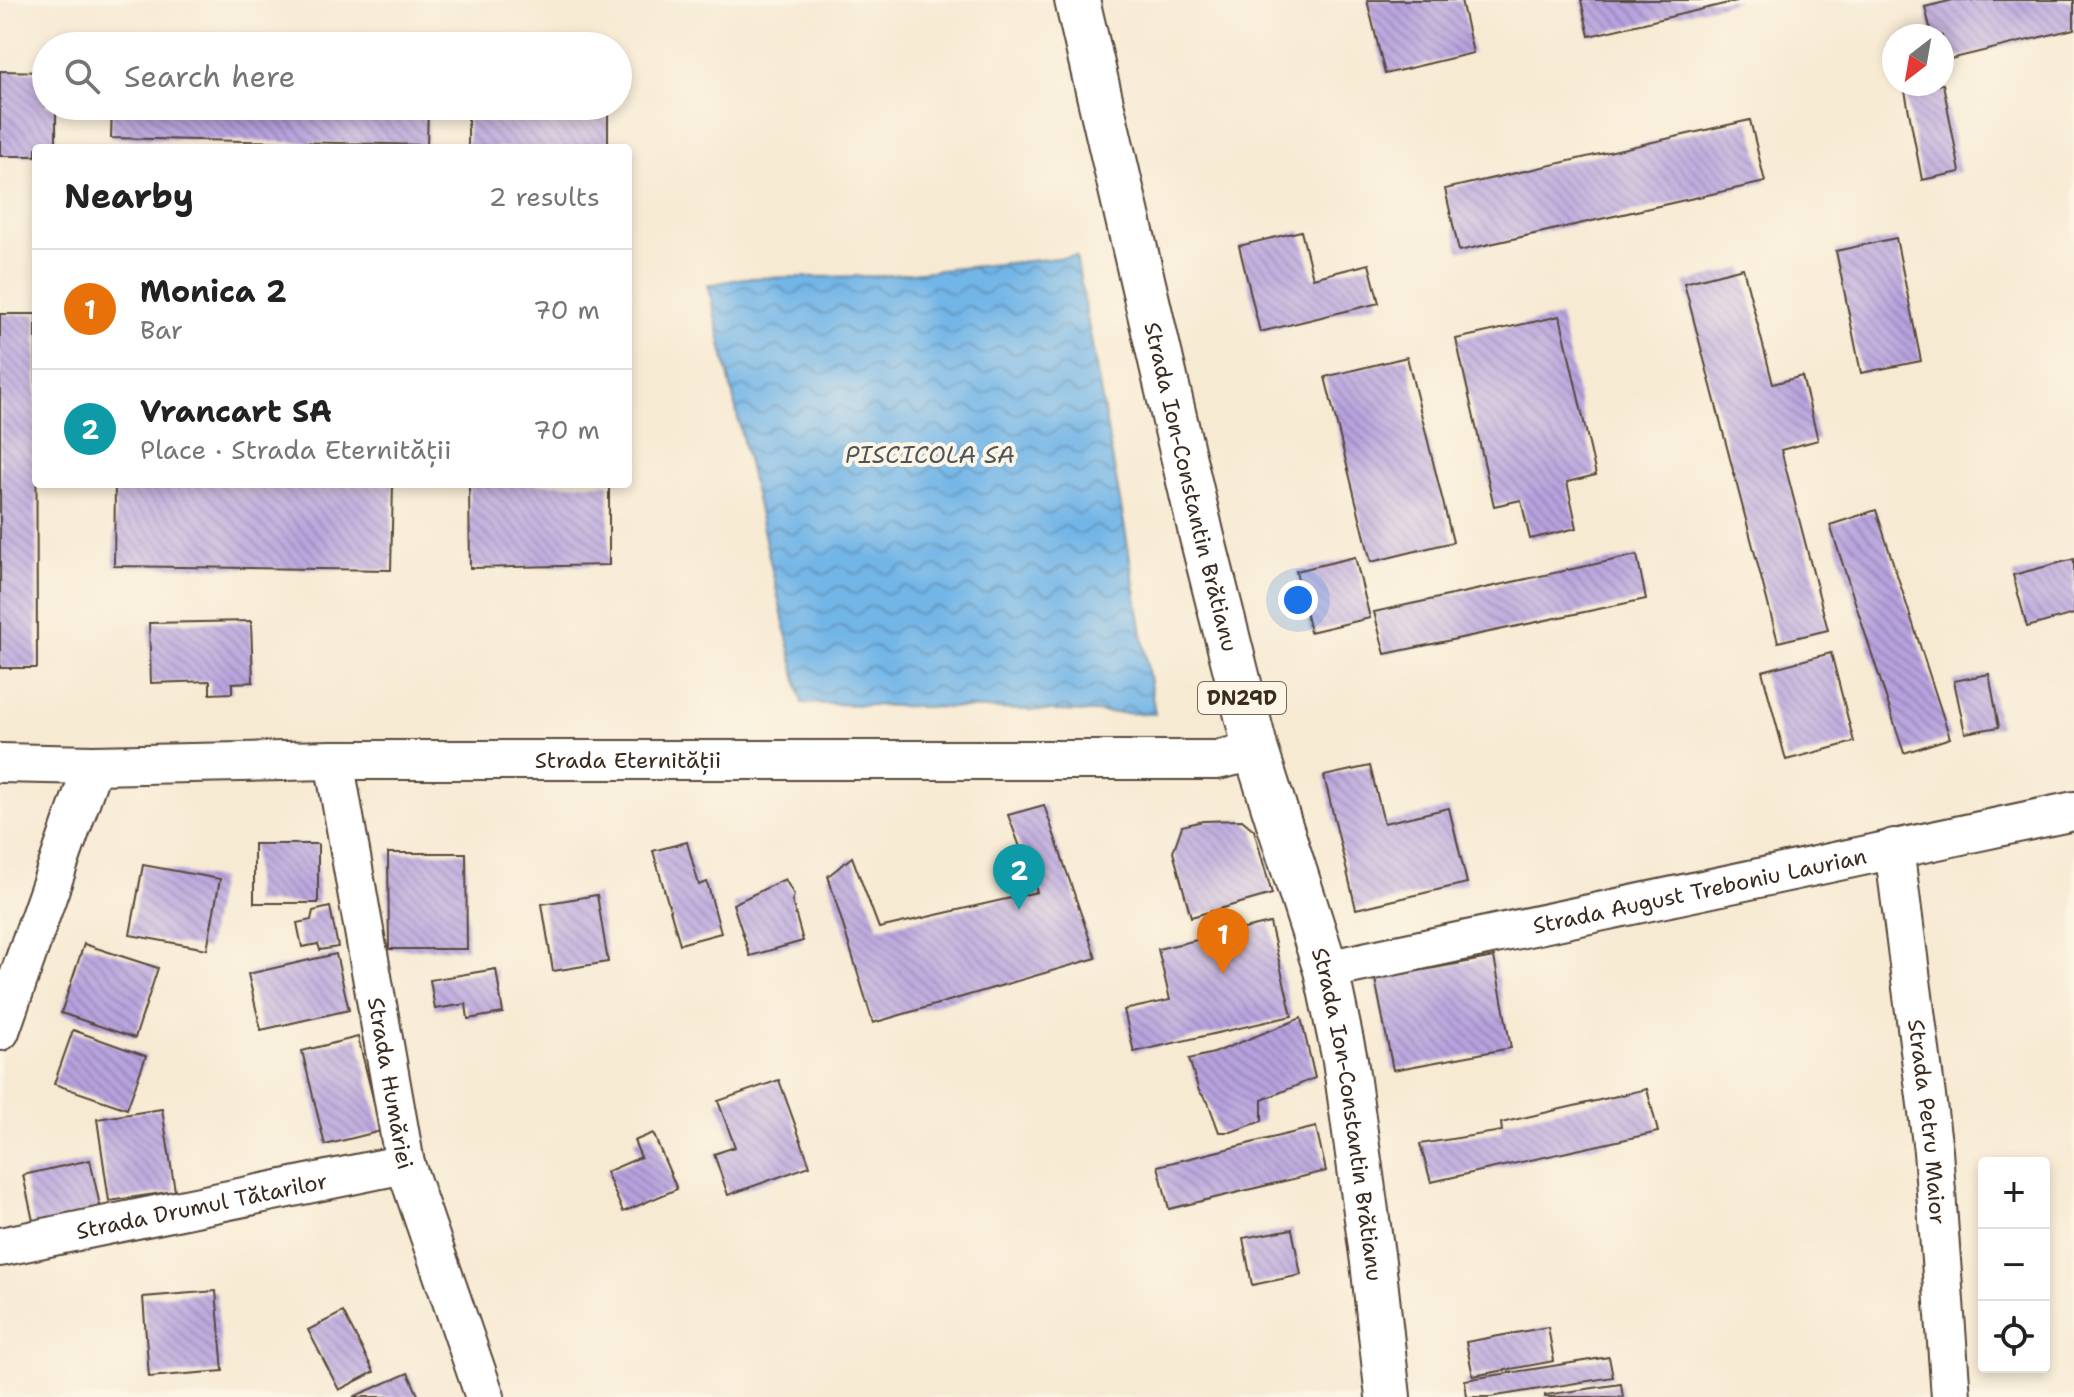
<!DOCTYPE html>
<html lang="en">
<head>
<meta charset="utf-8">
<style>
	:root { --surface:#fff; --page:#f2f2f2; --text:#222; --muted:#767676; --line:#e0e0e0; --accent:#db2777 }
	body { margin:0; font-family:"Shantell Sans",sans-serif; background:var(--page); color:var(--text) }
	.controls { position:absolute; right:24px; bottom:24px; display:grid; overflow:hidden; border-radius:8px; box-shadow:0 4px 12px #0003 }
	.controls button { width:72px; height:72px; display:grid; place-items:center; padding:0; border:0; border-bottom:2px solid var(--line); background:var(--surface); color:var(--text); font:40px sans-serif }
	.compass { position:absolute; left:1882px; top:24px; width:72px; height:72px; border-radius:50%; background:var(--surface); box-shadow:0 4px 12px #0003; rotate:211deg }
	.you { position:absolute; left:1298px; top:600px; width:28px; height:28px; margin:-20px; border:6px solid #fff; border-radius:50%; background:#1a73e8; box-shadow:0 0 0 12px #1a73e833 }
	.badge { display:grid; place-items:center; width:52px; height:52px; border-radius:50%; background:var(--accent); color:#fff; font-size:26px; font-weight:700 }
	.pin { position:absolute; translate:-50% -66px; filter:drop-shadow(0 2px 4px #0008) }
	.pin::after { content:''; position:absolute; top:42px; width:28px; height:24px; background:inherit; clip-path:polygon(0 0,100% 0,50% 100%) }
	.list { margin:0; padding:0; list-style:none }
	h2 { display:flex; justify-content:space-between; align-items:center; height:104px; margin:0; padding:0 32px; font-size:34px }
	h2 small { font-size:26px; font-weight:400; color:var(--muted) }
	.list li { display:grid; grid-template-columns:52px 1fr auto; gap:24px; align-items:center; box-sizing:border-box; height:120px; padding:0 32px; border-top:2px solid var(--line) }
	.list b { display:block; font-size:30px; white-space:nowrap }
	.list p { margin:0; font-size:26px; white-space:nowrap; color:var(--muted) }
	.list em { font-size:26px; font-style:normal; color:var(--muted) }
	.icon { flex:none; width:44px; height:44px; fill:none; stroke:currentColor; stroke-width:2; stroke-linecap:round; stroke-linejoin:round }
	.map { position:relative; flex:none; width:2074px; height:1397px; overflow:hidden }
	.search { position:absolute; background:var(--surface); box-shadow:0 4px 12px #0003; left:32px; top:32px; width:600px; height:88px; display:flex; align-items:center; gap:20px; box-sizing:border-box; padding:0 28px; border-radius:44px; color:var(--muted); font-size:30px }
	.panel { position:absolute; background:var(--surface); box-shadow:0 4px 12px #0003; left:32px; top:144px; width:600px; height:344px; border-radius:8px }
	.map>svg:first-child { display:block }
	.water { fill:url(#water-waves); stroke:#567082; stroke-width:2 }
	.building { fill:url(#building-back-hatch) }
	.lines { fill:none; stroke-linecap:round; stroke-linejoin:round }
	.minor-casing { stroke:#574739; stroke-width:42 }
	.major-casing { stroke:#574739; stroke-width:48 }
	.minor { stroke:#fff; stroke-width:38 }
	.major { stroke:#fff; stroke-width:44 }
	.labels { text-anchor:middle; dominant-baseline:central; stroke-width:8; stroke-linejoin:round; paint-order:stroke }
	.shield { fill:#fcf5e5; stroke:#75675a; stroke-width:2 }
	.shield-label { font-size:20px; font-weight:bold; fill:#3b2a1e }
	.street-label { font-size:22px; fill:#3b2a1e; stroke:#fcf5e5 }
	.water-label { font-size:24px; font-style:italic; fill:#4c545a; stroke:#fcf5e5 }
</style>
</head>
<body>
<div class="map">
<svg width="2074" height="1397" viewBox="0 0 2074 1397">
	<defs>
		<pattern id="water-waves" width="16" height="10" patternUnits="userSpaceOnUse" patternTransform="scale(2)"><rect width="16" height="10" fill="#72b5e7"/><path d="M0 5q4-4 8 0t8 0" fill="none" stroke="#5f93bb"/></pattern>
		<pattern id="building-back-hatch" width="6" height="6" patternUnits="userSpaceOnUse" patternTransform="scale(2)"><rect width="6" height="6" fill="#b7a2de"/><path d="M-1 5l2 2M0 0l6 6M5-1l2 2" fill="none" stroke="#9684b3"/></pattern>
	</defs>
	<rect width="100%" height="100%" fill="#fcf5e5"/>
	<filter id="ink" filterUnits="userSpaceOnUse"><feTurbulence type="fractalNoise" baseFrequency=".0125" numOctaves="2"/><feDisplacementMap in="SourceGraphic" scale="16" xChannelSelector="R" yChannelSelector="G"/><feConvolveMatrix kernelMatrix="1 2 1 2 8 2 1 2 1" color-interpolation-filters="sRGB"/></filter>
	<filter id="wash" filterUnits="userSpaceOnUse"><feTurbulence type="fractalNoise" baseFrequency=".006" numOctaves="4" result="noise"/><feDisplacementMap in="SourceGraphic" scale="32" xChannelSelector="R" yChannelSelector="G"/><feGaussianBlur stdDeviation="1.8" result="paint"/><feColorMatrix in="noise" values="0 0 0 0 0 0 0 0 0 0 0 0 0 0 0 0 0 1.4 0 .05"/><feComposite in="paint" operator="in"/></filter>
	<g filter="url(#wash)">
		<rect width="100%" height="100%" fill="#f7ead3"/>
		<polygon class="water" points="1076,256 1125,529 1155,714 802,703 708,285 744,278 882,276"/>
		<g id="blocks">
			<g class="building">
				<polygon points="1367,0 1461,0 1473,53 1385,74"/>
				<polygon points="1581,0 1737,0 1737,1 1589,36"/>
				<polygon points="1953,0 2074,0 2074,29 1942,61 1942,36 1932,36 1925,7"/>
				<polygon points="0,71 46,72 46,106 56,106 56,148 36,148 36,156 0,156"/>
				<polygon points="1943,84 1960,172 1922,180 1905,91"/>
				<polygon points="112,106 428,106 427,145 111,138"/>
				<rect x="468" y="106" width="140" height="42"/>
				<polygon points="1750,120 1765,182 1459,251 1445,189"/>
				<polygon points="1301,231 1313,278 1369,264 1379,303 1260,332 1239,246"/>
				<polygon points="1896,238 1921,361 1861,373 1836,251"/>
				<polygon points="1743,268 1773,384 1802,376 1818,440 1781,450 1828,630 1778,642 1684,283"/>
				<polygon points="0,314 36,314 37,668 0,668"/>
				<polygon points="1560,316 1596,475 1567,482 1577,528 1530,539 1521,500 1494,506 1456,339"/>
				<polygon points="1407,357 1453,542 1371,562 1325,377"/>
				<polygon points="115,484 393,484 391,570 114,566"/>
				<polygon points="469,484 609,484 609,565 470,568"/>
				<polygon points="1876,510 1950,738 1904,753 1830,525"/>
				<polygon points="1637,555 1646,599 1385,654 1374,612"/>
				<polygon points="1355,557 1370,618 1310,632 1296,571"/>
				<polygon points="2074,559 2074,614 2027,627 2013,575"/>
				<polygon points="251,621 253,682 232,683 232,693 210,694 210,681 151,683 149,623"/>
				<polygon points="1831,653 1854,742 1786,760 1762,671"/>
				<polygon points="1989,674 1999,727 1965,733 1954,681"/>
				<polygon points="1370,766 1384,823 1449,808 1467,883 1356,909 1324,776"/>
				<polygon points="1044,805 1096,958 873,1023 828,876 852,857 879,928 1037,892 1008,815"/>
				<polygon points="1242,820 1254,830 1272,894 1191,917 1173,852 1182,826 1203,821"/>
				<polygon points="687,842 699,885 707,882 721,933 680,944 653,851"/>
				<rect x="254" y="844" width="64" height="59"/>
				<polygon points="388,853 466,853 467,949 389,949"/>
				<polygon points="143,865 220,879 207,949 130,935"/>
				<polygon points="785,879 794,895 792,901 803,941 750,956 733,904"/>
				<polygon points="597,895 608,962 553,971 542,904"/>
				<polygon points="330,907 338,947 320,950 318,944 302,947 297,923 311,920 313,911"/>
				<polygon points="1270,923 1292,1016 1134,1052 1124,1010 1170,1000 1158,949"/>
				<polygon points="84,944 158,968 135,1038 61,1013"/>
				<polygon points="336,954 349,1010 261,1030 248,974"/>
				<polygon points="1494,957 1511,1048 1393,1070 1375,979"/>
				<polygon points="496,969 503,1013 468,1019 466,1004 435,1009 430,980"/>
				<polygon points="1301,1018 1315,1078 1262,1100 1262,1121 1231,1132 1219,1132 1208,1102 1199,1091 1189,1059 1214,1053"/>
				<polygon points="73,1030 146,1056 127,1109 54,1084"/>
				<polygon points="358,1037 381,1131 325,1145 302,1051"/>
				<polygon points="779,1080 810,1166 728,1195 714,1154 735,1147 718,1101"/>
				<polygon points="1647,1089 1658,1132 1431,1182 1420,1144 1502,1131 1501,1123"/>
				<polygon points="162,1109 175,1191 109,1201 97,1119"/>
				<polygon points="1316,1127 1326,1171 1169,1209 1158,1166"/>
				<polygon points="653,1133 677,1189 623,1212 606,1172 641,1157 634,1141"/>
				<polygon points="90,1160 102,1215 35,1230 23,1175"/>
				<polygon points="1292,1229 1301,1275 1252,1285 1243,1238"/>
				<polygon points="216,1291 223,1371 149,1377 143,1297"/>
				<polygon points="343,1312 374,1372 339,1390 308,1330"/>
				<polygon points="1548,1327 1554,1361 1473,1376 1466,1342"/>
				<polygon points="1609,1357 1613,1377 1490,1397 1467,1397 1465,1380"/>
				<polygon points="408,1373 419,1397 353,1397"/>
				<polygon points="1621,1384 1623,1397 1545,1397 1545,1395"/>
			</g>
		</g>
	</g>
	<g filter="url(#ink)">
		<use href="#blocks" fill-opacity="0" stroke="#574739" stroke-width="2"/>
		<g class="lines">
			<defs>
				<g id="minor">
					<path id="s1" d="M334 760 405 1164 485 1397"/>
					<path id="s2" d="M0 763 93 765 334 760H1217L1256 751"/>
					<path id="s3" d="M1894 848 1933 1151 1951 1397"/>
					<path id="s4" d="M1326 970 2074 811"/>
					<polyline points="0,1031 93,765"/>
					<path id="s5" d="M0 1247 405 1164"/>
				</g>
				<g id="major">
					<path id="s6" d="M1077 0 1202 537 1256 751 1326 970 1345 1060 1373 1262 1388 1397"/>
				</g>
			</defs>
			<use href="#minor" class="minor-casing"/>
			<use href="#major" class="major-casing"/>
			<use href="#minor" class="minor"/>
			<use href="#major" class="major"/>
		</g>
	</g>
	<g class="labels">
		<rect class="shield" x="1198" y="682" width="88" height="32" rx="6"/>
		<g class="shield-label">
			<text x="1242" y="698">DN29D</text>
		</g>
		<g class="street-label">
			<text stroke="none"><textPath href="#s6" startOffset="500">Strada Ion-Constantin Brătianu</textPath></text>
			<text stroke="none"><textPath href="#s2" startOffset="628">Strada Eternității</textPath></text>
			<text stroke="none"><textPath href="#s4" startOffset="382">Strada August Treboniu Laurian</textPath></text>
			<text stroke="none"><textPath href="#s1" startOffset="328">Strada Humăriei</textPath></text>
			<text stroke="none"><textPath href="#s6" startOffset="1148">Strada Ion-Constantin Brătianu</textPath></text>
			<text stroke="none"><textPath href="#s3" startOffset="276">Strada Petru Maior</textPath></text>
			<text stroke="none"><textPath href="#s5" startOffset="206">Strada Drumul Tătarilor</textPath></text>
		</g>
		<g class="water-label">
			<text x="930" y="455">PISCICOLA SA</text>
		</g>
	</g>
</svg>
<div class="controls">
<button>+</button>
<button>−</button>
<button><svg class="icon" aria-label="locate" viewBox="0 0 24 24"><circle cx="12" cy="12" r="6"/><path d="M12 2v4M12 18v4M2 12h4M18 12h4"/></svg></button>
</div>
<svg class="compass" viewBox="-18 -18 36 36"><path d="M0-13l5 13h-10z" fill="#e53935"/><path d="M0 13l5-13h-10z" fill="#767676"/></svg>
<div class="you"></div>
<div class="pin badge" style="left:1223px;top:974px;background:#e8710a">1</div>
<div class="pin badge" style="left:1019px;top:910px;background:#0f9aa8">2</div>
<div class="search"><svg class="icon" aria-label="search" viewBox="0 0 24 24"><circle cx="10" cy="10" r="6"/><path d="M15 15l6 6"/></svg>Search here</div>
<section class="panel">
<h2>Nearby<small>2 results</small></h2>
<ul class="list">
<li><span class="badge" style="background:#e8710a">1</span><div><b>Monica 2</b><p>Bar</p></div><em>70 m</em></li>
<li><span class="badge" style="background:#0f9aa8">2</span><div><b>Vrancart SA</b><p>Place · Strada Eternității</p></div><em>70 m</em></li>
</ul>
</section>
</div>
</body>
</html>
